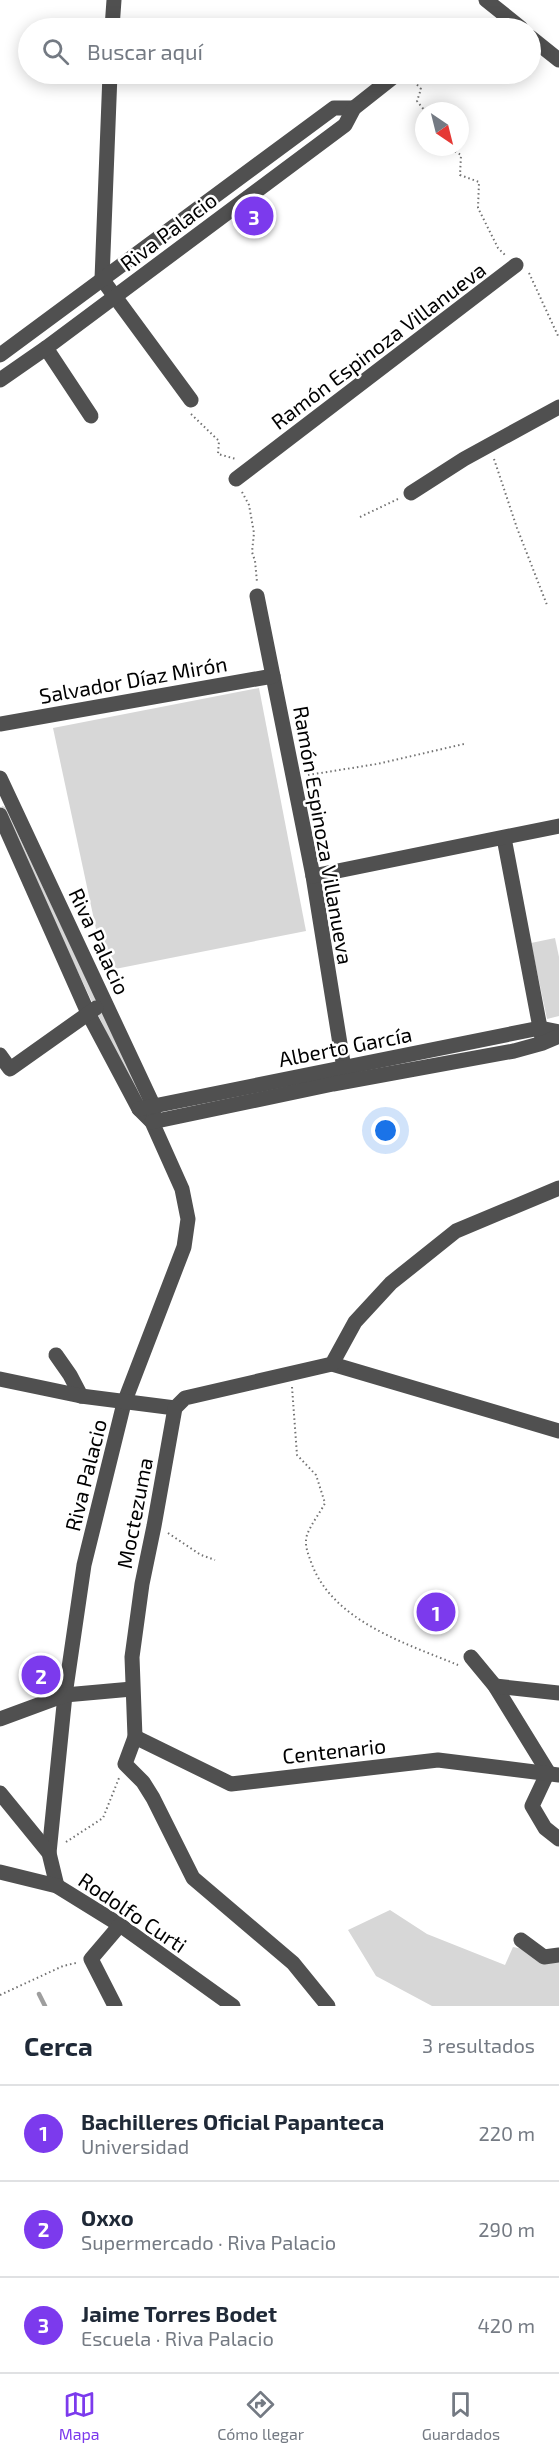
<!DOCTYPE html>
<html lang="es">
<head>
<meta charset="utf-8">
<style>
	:root { --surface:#fff; --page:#f6f6f7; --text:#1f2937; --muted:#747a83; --line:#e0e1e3; --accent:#7c3aed }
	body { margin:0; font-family:"Exo 2",sans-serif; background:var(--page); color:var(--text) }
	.compass { position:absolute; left:415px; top:102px; width:54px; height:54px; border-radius:50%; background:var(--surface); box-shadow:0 3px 15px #0003; rotate:145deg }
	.you { position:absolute; left:386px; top:1131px; width:21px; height:21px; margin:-15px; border:4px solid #fff; border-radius:50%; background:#1a73e8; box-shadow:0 0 0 9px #1a73e833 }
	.badge { display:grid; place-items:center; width:39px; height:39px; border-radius:50%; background:var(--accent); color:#fff; font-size:20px; font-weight:700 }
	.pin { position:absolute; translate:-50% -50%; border:3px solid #fff; box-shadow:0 2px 6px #0006 }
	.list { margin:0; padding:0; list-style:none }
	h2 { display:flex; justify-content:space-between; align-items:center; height:78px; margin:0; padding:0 24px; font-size:26px }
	h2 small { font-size:20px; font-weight:400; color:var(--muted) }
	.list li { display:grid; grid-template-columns:39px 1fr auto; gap:18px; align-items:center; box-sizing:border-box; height:96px; padding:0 24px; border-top:2px solid var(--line) }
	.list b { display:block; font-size:22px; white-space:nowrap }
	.list p { margin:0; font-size:20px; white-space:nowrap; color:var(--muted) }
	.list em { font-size:20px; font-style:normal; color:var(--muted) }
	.icon { flex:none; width:33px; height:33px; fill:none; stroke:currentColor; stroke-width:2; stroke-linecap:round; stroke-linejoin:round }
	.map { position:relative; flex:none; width:559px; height:2006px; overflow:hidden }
	.search { position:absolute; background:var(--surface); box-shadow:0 3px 15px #0003; left:18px; right:18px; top:18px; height:66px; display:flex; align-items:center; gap:15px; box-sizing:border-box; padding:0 21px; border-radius:33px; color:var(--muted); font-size:22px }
	.sheet { height:366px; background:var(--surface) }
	nav { display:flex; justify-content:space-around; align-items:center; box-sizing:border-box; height:84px; border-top:2px solid var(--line); background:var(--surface); font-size:16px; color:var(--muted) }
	nav a { display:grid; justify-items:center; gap:3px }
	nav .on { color:var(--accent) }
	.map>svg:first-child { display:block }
	.green { fill:#d7d7d7 }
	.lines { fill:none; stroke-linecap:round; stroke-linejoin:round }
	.stream { stroke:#9e9e9e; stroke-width:4.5 }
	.path { stroke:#727272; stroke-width:2; stroke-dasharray:1.5 3; stroke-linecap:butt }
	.minor { stroke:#505050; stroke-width:15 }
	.labels { text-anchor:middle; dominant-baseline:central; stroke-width:5; stroke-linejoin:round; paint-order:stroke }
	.street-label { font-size:21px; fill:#000; stroke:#fff }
</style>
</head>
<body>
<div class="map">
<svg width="559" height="2006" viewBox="0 0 559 2006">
	<rect width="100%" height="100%" fill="#fff"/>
	<g class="green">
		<polygon points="259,688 306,931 105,971 53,728"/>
		<polygon points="2,806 5,807 139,1090 138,1093 135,1093 1,809"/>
		<polygon points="555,938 559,957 559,1016 547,1019 531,943"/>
		<polygon points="390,1910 427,1934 505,1965 513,1947 559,1956 559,2006 432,2006 376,1976 348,1930"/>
	</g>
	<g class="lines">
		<polyline class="stream" points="39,1994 45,2006"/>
		<g class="path">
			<polyline points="411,78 421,89 417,101 425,111"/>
			<polyline points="447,147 461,155 460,175 479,182 478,208 498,248 506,256"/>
			<polyline points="529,273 559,338"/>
			<polyline points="191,414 219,441 218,454 236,459"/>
			<polyline points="494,459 517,528 547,605"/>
			<polyline points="242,492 249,505 254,533 252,552 255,561 257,582"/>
			<polyline points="360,517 398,499"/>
			<polyline points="308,775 377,764 464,744"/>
			<path d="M292 1387 297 1455 316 1475 325 1503C320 1513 311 1524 307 1535 304 1545 308 1553 311 1562 332 1621 405 1643 458 1665"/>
			<polyline points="168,1533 201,1555 215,1560"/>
			<polyline points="66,1842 103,1818 119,1778"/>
			<polyline points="0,1995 63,1966 76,1963"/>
		</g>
		<g class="minor">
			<polyline points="486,0 521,28"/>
			<polyline points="112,28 114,0"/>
			<polyline points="530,37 559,60"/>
			<polyline points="110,74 102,279 191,400"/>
			<polyline points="46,348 91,416"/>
			<polyline points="0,355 334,108 354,108"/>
			<polyline points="0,380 46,348 345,125 354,108 397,74"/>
			<polyline points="236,479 516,265"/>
			<polyline points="411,493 464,459 559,407"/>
			<polyline points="257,596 313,876 346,1081"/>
			<polyline points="0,724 273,676"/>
			<polyline points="0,778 154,1107 153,1116"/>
			<polyline points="0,815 88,1013 139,1109 152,1122 182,1189 188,1219 184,1247 124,1403 84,1565 65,1695 49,1853"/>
			<polyline points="504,838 542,1038"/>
			<polyline points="313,876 559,826"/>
			<polyline points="0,1055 10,1069 96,1008"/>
			<polyline points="139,1109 540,1028 559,1032"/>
			<polyline points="152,1122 333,1084 514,1051 543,1043 559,1036"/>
			<polyline points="56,1355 70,1375 81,1396"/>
			<polyline points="332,1364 559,1431"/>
			<polyline points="0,1379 81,1396 175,1408"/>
			<polyline points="471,1657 495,1686 548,1772 532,1806 545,1828 559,1839"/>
			<polyline points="495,1686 559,1693"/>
			<polyline points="0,1719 65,1695 132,1689"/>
			<polyline points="135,1737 231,1784 438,1760 559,1775"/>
			<polyline points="0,1793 49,1853 57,1886"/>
			<polyline points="0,1872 57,1886 120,1925 233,2006"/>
			<polyline points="521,1940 544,1957 559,1955"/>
			<polyline points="115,2006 91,1959 120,1925"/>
			<polyline points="328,2006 293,1963 193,1878 153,1798 143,1782 125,1764 135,1737 132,1657 142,1584 154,1526 175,1408 185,1398 332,1364 355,1322 391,1283 456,1231 559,1188"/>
		</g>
	</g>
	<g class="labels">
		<g class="street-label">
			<text transform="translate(168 231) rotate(-37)">Riva Palacio</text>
			<text transform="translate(378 345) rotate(-37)">Ramón Espinoza Villanueva</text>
			<text transform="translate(133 679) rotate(-10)">Salvador Díaz Mirón</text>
			<text transform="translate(324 835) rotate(80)">Ramón Espinoza Villanueva</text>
			<text transform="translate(100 941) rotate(65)">Riva Palacio</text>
			<text transform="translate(345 1046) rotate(-11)">Alberto García</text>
			<text transform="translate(85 1475) rotate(-76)">Riva Palacio</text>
			<text transform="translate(134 1513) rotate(-79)">Moctezuma</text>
			<text transform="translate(334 1750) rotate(-6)">Centenario</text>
			<text transform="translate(133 1912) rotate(34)">Rodolfo Curti</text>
		</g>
	</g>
</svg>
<svg class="compass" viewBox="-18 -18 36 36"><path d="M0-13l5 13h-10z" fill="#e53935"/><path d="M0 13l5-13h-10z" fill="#747a83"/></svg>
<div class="you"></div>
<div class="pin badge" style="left:436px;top:1612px">1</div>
<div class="pin badge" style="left:41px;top:1675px">2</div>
<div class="pin badge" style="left:254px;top:216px">3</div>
<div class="search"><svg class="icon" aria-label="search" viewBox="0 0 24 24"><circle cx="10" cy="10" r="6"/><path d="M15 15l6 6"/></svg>Buscar aquí</div>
</div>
<section class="sheet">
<h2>Cerca<small>3 resultados</small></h2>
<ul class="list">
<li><span class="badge">1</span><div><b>Bachilleres Oficial Papanteca</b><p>Universidad</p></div><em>220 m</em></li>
<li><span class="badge">2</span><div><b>Oxxo</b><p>Supermercado · Riva Palacio</p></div><em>290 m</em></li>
<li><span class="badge">3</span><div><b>Jaime Torres Bodet</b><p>Escuela · Riva Palacio</p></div><em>420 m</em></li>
</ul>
</section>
<nav>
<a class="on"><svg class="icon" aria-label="map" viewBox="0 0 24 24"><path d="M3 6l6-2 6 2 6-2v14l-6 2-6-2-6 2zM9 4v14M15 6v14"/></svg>Mapa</a>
<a><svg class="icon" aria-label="directions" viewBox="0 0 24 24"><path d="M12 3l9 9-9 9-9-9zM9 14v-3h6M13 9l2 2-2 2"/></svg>Cómo llegar</a>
<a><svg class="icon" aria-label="saved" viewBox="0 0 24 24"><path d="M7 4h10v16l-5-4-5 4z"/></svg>Guardados</a>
</nav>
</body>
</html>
